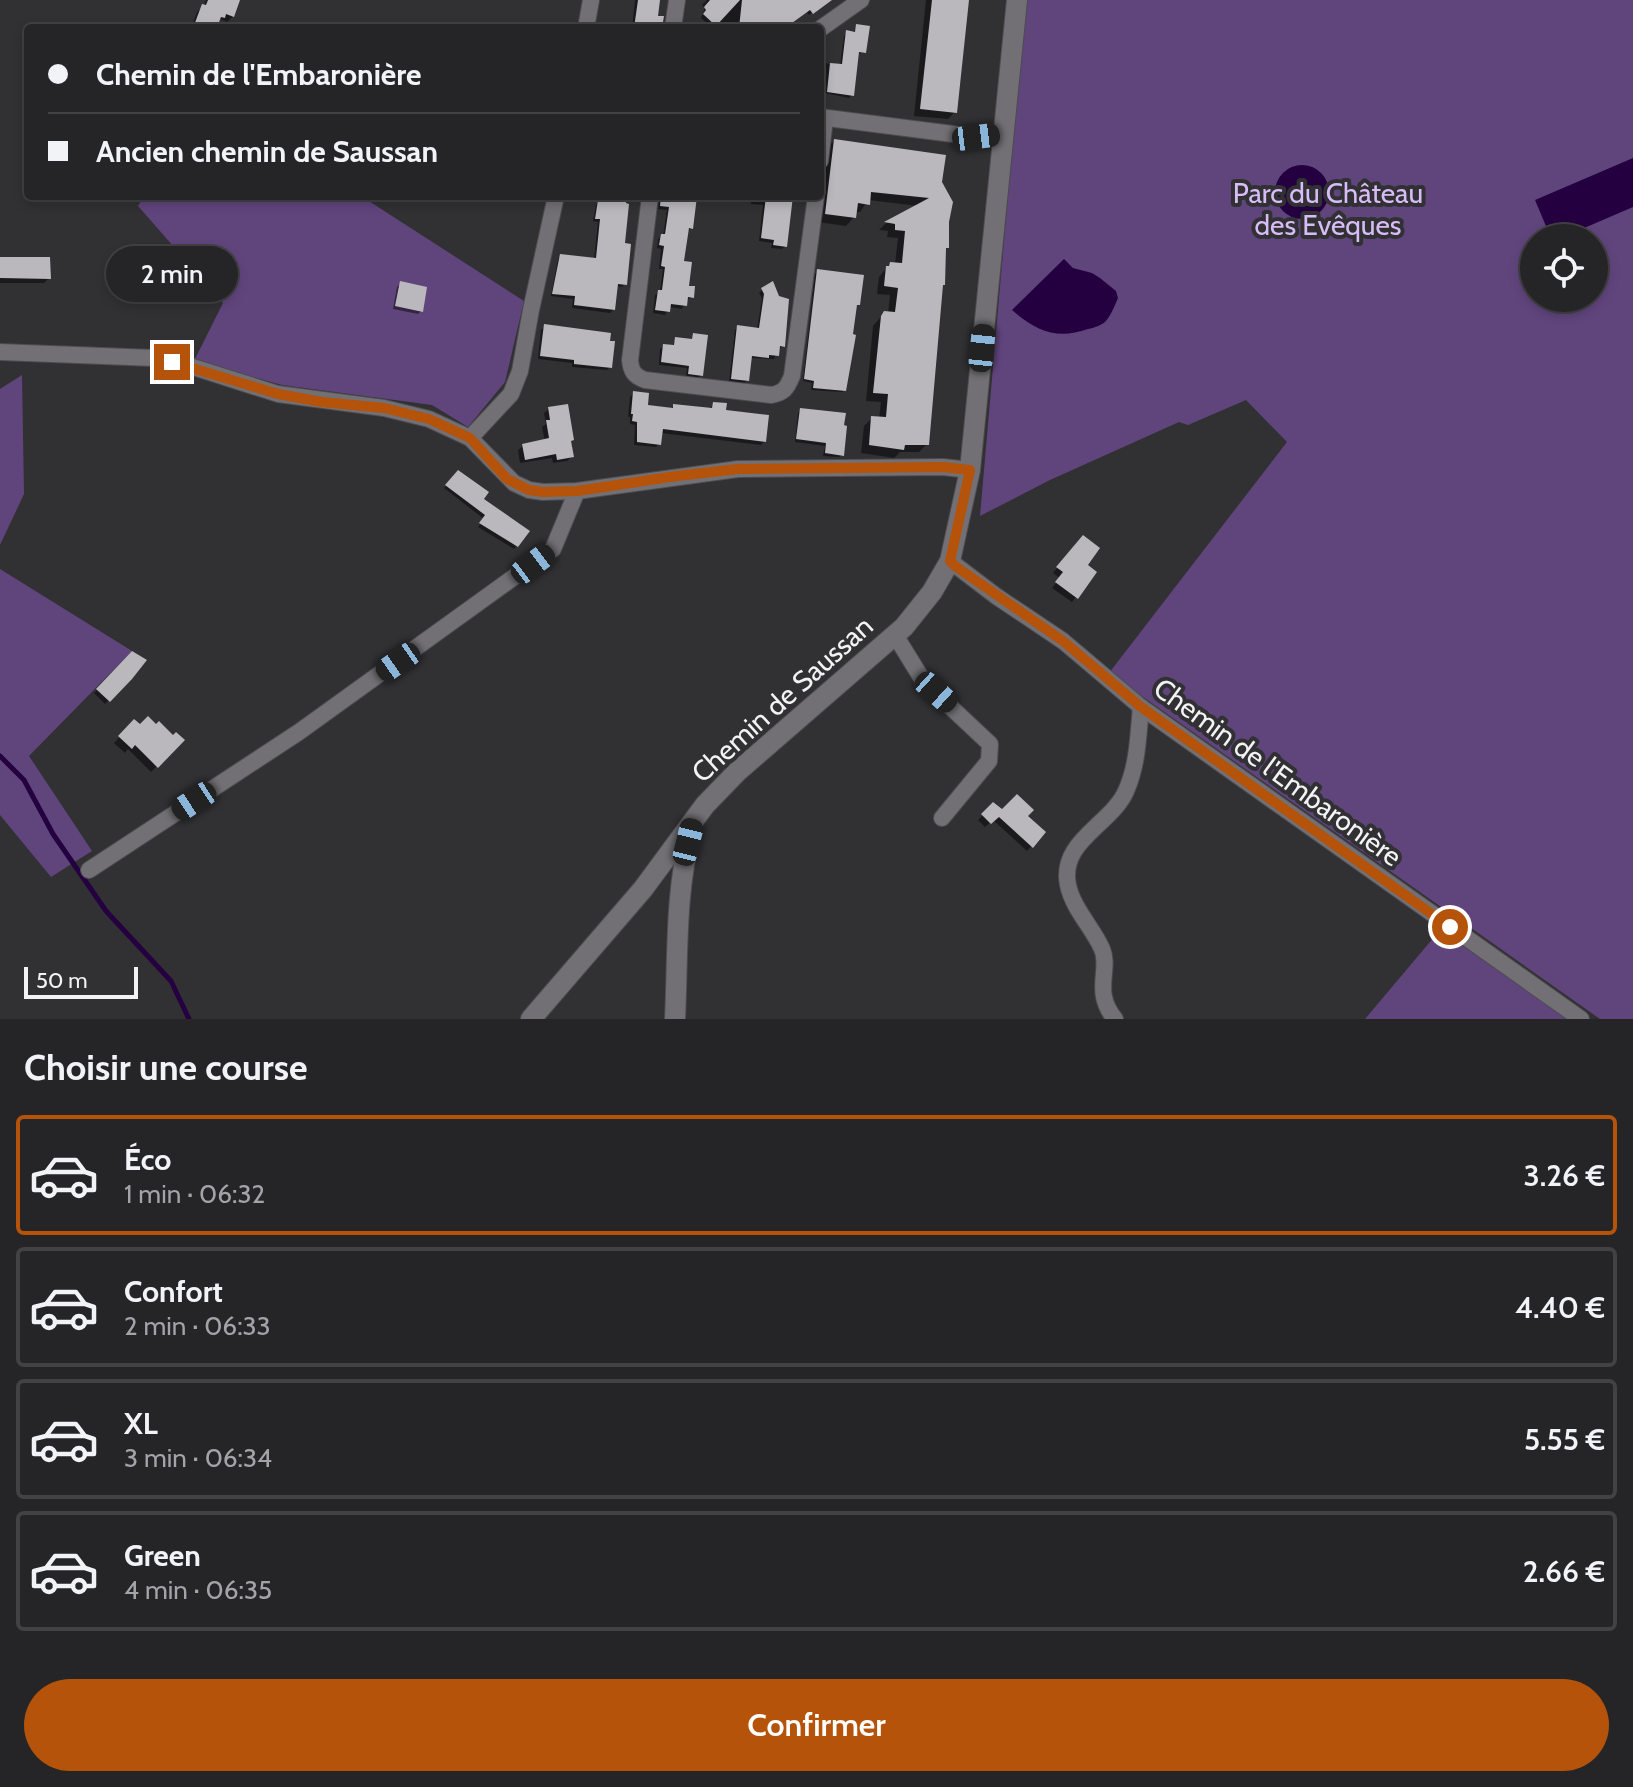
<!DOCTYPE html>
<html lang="fr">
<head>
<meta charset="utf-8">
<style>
	:root { --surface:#252426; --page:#2d2c2e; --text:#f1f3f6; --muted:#a3a4a7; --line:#424143; --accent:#b45309 }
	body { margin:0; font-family:Cabin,sans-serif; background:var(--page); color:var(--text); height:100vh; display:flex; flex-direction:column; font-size:30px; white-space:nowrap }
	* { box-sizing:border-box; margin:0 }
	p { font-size:26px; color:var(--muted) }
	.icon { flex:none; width:44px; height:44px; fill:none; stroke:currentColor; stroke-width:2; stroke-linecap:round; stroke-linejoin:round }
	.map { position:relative; height:1019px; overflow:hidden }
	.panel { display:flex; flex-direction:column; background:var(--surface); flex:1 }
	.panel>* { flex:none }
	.top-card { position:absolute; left:24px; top:24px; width:800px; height:176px; border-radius:8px; box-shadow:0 4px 12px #0003,0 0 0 2px var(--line); display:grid; align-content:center; height:176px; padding:0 24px; background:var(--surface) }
	.controls { position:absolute; left:1520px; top:224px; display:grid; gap:16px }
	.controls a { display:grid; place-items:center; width:88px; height:88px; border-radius:50%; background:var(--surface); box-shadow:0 4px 12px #0003,0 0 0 2px var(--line); font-size:40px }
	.scale { position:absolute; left:24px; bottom:20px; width:114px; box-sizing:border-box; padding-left:8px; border:4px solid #f3f2f4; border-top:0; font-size:22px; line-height:28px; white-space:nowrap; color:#f3f2f4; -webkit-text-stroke:6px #313033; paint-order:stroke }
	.end { position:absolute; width:36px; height:36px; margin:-18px; border:10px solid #b45309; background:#fff; box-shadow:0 0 0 4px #fff }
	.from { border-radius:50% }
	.bubble { position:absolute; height:56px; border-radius:28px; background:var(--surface); box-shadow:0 4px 12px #0003,0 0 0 2px var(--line); font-size:26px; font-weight:600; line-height:56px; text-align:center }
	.car { position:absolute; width:24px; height:48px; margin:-24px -12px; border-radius:10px; box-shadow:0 0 6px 2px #0007; background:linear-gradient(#222 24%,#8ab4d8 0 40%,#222 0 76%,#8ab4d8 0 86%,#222 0) }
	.top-card b { display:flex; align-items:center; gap:28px; height:76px; font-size:30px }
	.top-card b+b { border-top:2px solid var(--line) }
	.top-card i { width:20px; height:20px; background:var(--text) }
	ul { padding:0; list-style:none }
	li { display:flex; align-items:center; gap:24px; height:120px; margin:0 16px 12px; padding:0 8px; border:4px solid var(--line); border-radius:8px }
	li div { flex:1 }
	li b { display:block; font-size:30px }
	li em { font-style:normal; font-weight:600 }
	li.on { border-color:var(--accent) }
	li>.icon { width:72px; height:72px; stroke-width:1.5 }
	h2 { padding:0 24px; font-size:36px; line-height:96px }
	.action { display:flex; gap:16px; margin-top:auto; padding:16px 24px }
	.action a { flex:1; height:92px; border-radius:48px; background:var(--accent); color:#fff; font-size:32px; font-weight:600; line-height:92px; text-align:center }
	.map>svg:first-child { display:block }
	.green { fill:#60457d; fill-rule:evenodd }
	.water { fill:#250040 }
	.shadow { fill:#0007 }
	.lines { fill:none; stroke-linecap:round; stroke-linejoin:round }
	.stream { stroke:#250040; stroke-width:5 }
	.building { fill:#bab8bd }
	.minor-casing { stroke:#4d4c4f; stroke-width:18 }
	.tertiary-casing { stroke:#4d4c4f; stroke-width:22 }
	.minor { stroke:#727074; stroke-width:16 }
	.tertiary { stroke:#727074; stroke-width:20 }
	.route { stroke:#b45309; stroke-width:10 }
	.labels { text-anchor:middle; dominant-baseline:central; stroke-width:8; stroke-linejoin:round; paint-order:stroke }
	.park-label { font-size:28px; fill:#d7bcf7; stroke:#313033 }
	.street-label { font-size:28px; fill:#f3f2f4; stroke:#313033 }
</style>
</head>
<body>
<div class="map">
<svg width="1633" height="1019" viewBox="0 0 1633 1019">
	<rect width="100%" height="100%" fill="#313033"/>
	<g class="green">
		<path d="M1025,0H1633V1019H1600L1109,673L1287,442L1246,400L1188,425L1179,422L1050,480L980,516ZM1534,238H1594V298H1534Z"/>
		<path d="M144,196H361L524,301L505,382L468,427L432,405L282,385L194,361L223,303L138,206Z"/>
		<path d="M22,375L24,494L0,545V389Z"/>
		<path d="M0,569L132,651L29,756L92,851L51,877L0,815Z"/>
		<path d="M1440,930L1571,1019H1365Z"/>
	</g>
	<g class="water">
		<path d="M1633,158V207L1561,238H1551L1535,200Z"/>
		<circle cx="1302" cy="192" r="27"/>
		<path d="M1064,259L1073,268L1092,273L1100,278L1116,291L1118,298C1115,305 1111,315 1106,321C1102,325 1094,328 1088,329C1057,340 1036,331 1012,310Z"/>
	</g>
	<g class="shadow">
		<path d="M206,0H238L233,16L227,22L221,19L215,28H191L197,12L204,6Z"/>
		<path d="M635,0H657L656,17L661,28H632Z"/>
		<path d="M707,0H823L821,7L809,15L806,11L783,28H712L701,18L705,8L702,5Z"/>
		<path d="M926,0H966L955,112L948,119L914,116Z"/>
		<path d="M857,26L864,52L857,54L852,95L849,98L820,92V62L840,66L844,36L847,33L853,34Z"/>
		<path d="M834,141L940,182L944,249L927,444L919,452H900L894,458L861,453L864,426L872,418L879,419L881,402L866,401L873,326L884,313L888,314L890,295L877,294L879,277L890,264H895L898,238L887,237L888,231L879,230L885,224L919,206L868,200L860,212H855L854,217L846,226L817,222L826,149Z"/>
		<path d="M608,196H628L622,244L625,284L622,287L616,286L613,310L610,313L572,308L573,299L551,296L558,259L561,256L594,260L598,222L593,221L596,205L599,202L607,203Z"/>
		<path d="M660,196H695L691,228L688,231L682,263L692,297L686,300L682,309L669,307L665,315L653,313L655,295L660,292L663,269H659L661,249L657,248L658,239L663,236L667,210L658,209Z"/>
		<path d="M752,196H791L785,246L782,249L771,248L772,243L759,241L763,205L751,204Z"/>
		<path d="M0,259L49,278L44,283H0Z"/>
		<path d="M818,271L858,304L855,308L844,390L842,392L811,390L812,383L803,381L815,274Z"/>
		<path d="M400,284L421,311L418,314L393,309L397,287Z"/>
		<path d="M762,290L777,298L783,346L778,349L774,359L750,358L747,380L744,384L729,382L735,330L738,327L757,330L762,298L759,293Z"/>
		<path d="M545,327L610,367L607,370L572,367V363L538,359L541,330Z"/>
		<path d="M694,335L701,375L698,378L686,377L687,368L659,365L660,349L664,346L672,347L676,339L691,341Z"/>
		<path d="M634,393L646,407L670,410L674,406L709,410L714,404L765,441L761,445L661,433L659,444L656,447L634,445L635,425L630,424V417H628L630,397Z"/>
		<path d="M549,409L569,443L572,456L567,461L553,463L552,458L520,463L518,450L523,446L545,441L542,427L546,424L544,413Z"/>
		<path d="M801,410L842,455L839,457L823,456L825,446L795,442L798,413Z"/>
		<path d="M458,472L481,499L528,531L514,549L478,527L484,519L444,488Z"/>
		<path d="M1078,542L1085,566L1094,573L1072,602L1052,588L1060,578L1053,573Z"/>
		<path d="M133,654L131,678L105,704L94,693Z"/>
		<path d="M134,722L140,727H157L173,738L182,740L151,772L128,749L125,753L114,743Z"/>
		<path d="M993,805L1002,812L1026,816L1043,833L1027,851L993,820L985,827L978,820Z"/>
	</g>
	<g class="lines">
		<path class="stream" d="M0,756L24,780L53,834L106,911L171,981L189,1019"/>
	</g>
	<g class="building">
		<path d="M208,0H240L234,17L226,14L225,18L221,17L217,28H193L202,4L206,5Z"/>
		<path d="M638,0H660L658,16H664L662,28H634Z"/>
		<path d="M710,0H740L716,26L703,14L706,10L704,7Z"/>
		<path d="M742,0H832L813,14L810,10L785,28H739Z"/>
		<path d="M932,0H969L957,113L920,109Z"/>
		<path d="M856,24L870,26L866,53L859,52L854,96L827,92L830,63L842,64L846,30L855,32Z"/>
		<path d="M834,139L946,155L942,182L953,202L949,222V248H946L945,285H943L929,445H905L904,450L869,445L871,416L886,417L888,394L873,393L881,316L884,311L895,312L898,288L884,286L886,266H889L890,262L902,263L905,231L895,230V224L884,222L929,198L871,192L870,205L858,203L856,218L825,214Z"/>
		<path d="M613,196H627L626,203L629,204L625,243L631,244L627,285L618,284L615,310L574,305L575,296L552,294L560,254L596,258L600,219H595L598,200L612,201Z"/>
		<path d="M661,196H697L693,229L689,228L684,261L692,262L689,286H695L694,298L688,297L687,306L671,304L670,312L655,310L658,290H662L665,267L661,266L664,246L659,245L661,234H665L669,207L660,206Z"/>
		<path d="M766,196H793L787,247L773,245L774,240L761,238Z"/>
		<path d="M0,257H50L51,279L0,278Z"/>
		<path d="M817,269L864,275L860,305H857L853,334L856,335L846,391L813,388L814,381L804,379Z"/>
		<path d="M400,281L427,287L423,312L395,306Z"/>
		<path d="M773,281L779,296L789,299L785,347L780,346L779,356L769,355V358L752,356L749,381L731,379L737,325L759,328L764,294L761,288Z"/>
		<path d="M544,324L611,333L610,341H615L612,368L574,364V360L540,356Z"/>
		<path d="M693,333L708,335L703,376L688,374L689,366L661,362L663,344L674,345L675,337L692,339Z"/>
		<path d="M633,391L649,393L648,405L673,408V404L712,408L713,402L727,403L726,410L769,415L766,442L663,429L661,445L637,442V422L632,421L633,414H631Z"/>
		<path d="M568,404L574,440L571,441L574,457L557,460L556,454L525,460L522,444L549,438L546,420H550L548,407Z"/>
		<path d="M800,408L846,413L844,425L847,426L844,456L825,453L826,443L796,439Z"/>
		<path d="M458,470L489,492L484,499L530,531L518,547L479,523L485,515L445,485Z"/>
		<path d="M1083,535L1100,548L1088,565L1097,572L1078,599L1055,582L1063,572L1056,567Z"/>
		<path d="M132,651L147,660L132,679L110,702L96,689Z"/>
		<path d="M148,716L156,724L159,721L173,735L176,732L185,740L158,768L135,745L132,749L118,736L134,719L140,724Z"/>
		<path d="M1017,794L1034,810L1028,816L1046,832L1033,848L999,817L991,824L981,814L993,802L1002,809Z"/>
	</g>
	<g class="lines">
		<g class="minor-casing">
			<g id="minor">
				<path d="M586,28L591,0"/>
				<path d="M673,28L677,0"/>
				<path d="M820,29L861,0"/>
				<path d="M820,117L976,137L1003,134"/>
				<path d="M820,161L825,118"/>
				<path d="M650,196L630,360C631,371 634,376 645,380L771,395C784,393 787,388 792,376L816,196"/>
				<path d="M0,352L154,358L190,366L278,394L384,408L429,419L470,438L514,483L529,490L543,492L577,491L738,469L943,467L970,470"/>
				<path d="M470,438L511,394L520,371L531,310L556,196"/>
				<path d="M950,561L996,596L1063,641L1141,707L1581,1019"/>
				<path d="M895,635L924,682L990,744L989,761L942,818"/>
				<path d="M89,870L299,732L553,549L577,491"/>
				<path d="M1115,1019C1092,991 1111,970 1102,949C1093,928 1073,909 1068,885C1059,841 1111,825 1126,791C1138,764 1138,736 1141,707"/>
			</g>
		</g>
		<g class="tertiary-casing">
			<g id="tertiary">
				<path d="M531,1019L643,889L705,805L737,772L904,627L932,592L950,561L970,470L1017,0"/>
				<path d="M675,1019C678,957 675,892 691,832"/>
			</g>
		</g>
		<use href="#minor" class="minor"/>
		<use href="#tertiary" class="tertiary"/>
	</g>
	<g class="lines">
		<path class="route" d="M172,362L278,394L322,402L384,408L429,419L470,438L507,479L529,490L543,492L577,491L677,476L738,469L943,467L970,470L950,561L955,566L1063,641L1141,707L1450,927"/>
	</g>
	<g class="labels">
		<g class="park-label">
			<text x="1328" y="193">Parc du Château<tspan x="1328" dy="32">des Evêques</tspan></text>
		</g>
		<g class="street-label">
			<text transform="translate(782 699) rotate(-42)">Chemin de Saussan</text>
			<text transform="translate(1278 772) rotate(36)">Chemin de l'Embaronière</text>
		</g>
	</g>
</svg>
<div class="controls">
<a><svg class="icon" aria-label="locate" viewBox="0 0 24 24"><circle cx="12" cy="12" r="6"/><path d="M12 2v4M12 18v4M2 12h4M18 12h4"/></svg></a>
</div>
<div class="scale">50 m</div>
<i class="end from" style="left:1450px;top:927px"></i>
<i class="end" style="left:172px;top:362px"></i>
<div class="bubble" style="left:106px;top:246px;width:132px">2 min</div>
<i class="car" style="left:976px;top:137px;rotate:83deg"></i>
<i class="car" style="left:982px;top:348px;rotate:6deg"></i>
<i class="car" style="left:533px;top:564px;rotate:53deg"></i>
<i class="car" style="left:398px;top:662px;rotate:235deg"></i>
<i class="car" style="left:936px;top:692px;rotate:132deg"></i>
<i class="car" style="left:194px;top:801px;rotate:237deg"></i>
<i class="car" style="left:688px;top:842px;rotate:14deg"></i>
<div class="top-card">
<b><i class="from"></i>Chemin de l'Embaronière</b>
<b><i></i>Ancien chemin de Saussan</b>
</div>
</div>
<section class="panel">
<h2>Choisir une course</h2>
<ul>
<li class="on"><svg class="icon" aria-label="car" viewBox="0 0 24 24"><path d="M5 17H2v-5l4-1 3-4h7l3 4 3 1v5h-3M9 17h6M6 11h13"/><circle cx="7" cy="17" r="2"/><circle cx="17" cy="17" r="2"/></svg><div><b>Éco</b><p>1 min · 06:32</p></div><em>3.26 €</em></li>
<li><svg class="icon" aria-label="car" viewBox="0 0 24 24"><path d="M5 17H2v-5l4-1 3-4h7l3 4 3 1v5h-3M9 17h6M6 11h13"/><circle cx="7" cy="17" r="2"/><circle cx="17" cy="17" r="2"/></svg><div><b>Confort</b><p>2 min · 06:33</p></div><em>4.40 €</em></li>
<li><svg class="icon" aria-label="car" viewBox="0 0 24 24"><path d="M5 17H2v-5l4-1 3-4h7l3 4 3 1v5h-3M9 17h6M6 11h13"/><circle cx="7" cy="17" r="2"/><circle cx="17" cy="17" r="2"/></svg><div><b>XL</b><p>3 min · 06:34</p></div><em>5.55 €</em></li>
<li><svg class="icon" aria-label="car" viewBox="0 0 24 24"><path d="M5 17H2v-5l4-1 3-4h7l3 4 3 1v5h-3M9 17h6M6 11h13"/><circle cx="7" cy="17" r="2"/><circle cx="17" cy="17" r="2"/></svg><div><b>Green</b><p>4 min · 06:35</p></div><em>2.66 €</em></li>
</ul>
<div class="action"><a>Confirmer</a></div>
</section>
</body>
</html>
